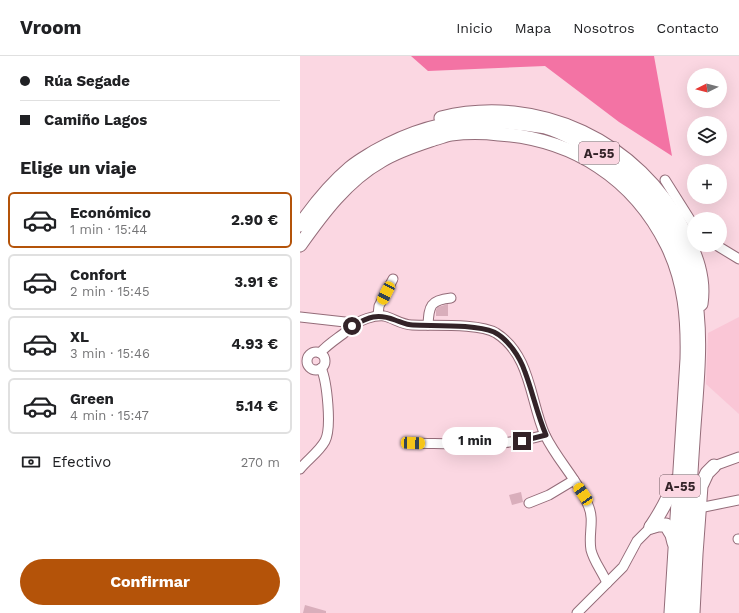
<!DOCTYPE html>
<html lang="es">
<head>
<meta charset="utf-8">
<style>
	:root { --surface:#fff; --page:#f2f2f2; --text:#202124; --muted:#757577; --line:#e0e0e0; --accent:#b45309 }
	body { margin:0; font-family:"Work Sans",sans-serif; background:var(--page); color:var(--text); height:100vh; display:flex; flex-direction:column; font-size:15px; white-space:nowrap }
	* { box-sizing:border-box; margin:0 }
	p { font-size:13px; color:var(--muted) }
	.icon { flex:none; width:22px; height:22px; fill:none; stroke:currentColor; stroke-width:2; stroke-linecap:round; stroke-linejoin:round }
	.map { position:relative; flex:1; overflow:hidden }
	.details { display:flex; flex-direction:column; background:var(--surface); width:300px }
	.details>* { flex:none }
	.guide { display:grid; align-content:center; height:88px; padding:0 20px; background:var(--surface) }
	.needle { width:26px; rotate:264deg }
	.tools { position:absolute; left:387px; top:12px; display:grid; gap:8px }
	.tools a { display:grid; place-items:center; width:40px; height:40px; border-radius:50%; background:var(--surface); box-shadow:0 4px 16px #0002; font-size:20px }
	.end { position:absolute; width:18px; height:18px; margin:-9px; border:5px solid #332328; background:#fff; box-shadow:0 0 0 2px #fff }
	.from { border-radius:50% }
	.bubble { position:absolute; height:28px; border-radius:14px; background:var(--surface); box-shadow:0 4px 16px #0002; font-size:13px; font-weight:700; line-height:28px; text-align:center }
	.car { position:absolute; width:12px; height:24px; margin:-12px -6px; border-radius:5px; box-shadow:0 0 3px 1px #0007; background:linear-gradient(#f5c518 24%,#345 0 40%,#f5c518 0 76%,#345 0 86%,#f5c518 0) }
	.guide b { display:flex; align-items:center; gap:14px; height:38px; font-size:15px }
	.guide b+b { border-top:1px solid var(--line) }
	.guide i { width:10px; height:10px; background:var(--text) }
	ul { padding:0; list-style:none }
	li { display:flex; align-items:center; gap:12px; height:56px; margin:0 8px 6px; padding:0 12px; border:2px solid var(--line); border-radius:6px }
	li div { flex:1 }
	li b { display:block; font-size:15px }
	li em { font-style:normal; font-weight:700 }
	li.active { border-color:var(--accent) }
	li>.icon { width:36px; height:36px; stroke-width:1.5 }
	h2 { padding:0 20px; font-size:18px; line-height:48px }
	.pay { display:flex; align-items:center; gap:10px; height:44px; padding:0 20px; font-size:15px }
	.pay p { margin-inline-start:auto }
	.button { display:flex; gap:8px; margin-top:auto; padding:8px 20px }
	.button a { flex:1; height:46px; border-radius:24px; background:var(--accent); color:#fff; font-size:16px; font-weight:700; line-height:46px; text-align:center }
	header { display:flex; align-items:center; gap:24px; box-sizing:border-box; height:56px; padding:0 20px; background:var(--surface); border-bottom:1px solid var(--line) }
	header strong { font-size:19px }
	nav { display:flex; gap:22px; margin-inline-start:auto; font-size:14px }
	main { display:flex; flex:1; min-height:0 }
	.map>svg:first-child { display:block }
	.built { fill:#fac6d6 }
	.forest { fill:#f373a4 }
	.building { fill:#d9aebb }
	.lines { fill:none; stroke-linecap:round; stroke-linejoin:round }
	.minor-casing { stroke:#946c79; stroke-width:11 }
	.highway-casing { stroke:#946c79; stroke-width:15 }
	.minor { stroke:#fff; stroke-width:9 }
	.highway { stroke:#fff; stroke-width:13 }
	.route { stroke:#332328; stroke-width:5 }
	.labels { text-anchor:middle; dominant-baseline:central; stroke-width:3.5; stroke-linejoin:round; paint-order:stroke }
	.shield { fill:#fbd7e2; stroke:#6f5960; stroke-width:1 }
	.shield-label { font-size:13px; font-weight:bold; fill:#332328 }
</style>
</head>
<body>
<header>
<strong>Vroom</strong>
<nav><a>Inicio</a><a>Mapa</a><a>Nosotros</a><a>Contacto</a></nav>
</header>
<main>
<section class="details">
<div class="guide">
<b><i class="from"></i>Rúa Segade</b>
<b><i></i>Camiño Lagos</b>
</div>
<h2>Elige un viaje</h2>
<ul>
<li class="active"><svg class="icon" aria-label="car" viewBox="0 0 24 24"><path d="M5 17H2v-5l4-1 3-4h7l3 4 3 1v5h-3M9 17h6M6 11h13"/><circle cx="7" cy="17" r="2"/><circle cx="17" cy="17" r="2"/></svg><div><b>Económico</b><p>1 min · 15:44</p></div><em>2.90 €</em></li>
<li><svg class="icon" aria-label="car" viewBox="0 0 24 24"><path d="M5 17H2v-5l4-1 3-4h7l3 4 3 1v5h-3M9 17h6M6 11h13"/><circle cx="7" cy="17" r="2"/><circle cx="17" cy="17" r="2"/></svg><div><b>Confort</b><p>2 min · 15:45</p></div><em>3.91 €</em></li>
<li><svg class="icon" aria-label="car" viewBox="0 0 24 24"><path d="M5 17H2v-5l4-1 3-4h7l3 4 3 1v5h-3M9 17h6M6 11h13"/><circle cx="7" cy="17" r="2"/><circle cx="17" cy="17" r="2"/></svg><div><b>XL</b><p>3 min · 15:46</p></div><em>4.93 €</em></li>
<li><svg class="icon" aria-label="car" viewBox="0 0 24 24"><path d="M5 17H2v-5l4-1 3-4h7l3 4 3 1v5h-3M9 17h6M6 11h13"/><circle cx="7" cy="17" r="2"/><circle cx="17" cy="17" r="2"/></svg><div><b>Green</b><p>4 min · 15:47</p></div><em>5.14 €</em></li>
</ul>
<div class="pay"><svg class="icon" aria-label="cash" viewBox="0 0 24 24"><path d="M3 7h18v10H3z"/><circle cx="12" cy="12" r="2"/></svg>Efectivo<p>270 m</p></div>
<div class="button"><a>Confirmar</a></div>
</section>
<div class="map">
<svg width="439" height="557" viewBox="0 0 439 557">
	<rect width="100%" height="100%" fill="#fbd7e2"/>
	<path class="built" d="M439,261V358L406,328L408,277Z"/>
	<path class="forest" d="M111,0H354L372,100L319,66L245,10L128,15Z"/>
	<g class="building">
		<path d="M148,248V260H136V254L138,251Z"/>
		<path d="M221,436L223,446L212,449L209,439Z"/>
		<path d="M5,549L26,555V557H3Z"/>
	</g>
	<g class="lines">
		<g class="minor-casing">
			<g id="minor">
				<path d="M365,124L394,170"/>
				<path d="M416,189L439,203"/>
				<path d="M78,259L79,250L93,223"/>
				<path d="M0,261L45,266L52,269"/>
				<path d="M128,269C129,250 130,244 151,242"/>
				<circle cx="16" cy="305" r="9"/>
				<path d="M20,297C27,289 35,284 43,278C47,275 49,272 52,270C60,264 74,259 84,260C93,262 102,269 112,269C133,270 179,267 196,277C231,299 230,345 245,379C257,404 278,424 288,449C295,464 288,478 291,494C294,506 302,515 307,527"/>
				<path d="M113,387C159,388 200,392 245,379"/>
				<path d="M414,410L439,401"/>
				<path d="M0,413C7,404 19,396 25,385C32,372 27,325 21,312"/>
				<path d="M229,447L249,439L274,424"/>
				<path d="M399,452L439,444"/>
				<path d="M438,483H439"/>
				<path d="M277,557L323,511L337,485L351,471"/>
			</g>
		</g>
		<g class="highway-casing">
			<g id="highway">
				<path d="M141,62C239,38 339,86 384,175C396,199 405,221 401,248"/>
				<path d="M0,169C14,149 31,128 50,112C57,106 66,101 74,96C109,76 146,64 186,65C206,66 225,67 245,71C257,74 268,80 279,86C337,114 378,167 393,230C404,279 396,335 393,385C389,442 387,500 382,557"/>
				<path d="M0,189C22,158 47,124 81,105C97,95 116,89 134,83C139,82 145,79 151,78C167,76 183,76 199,78C273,83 334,122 367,189C385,225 388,264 387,303L371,557"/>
				<path d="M351,471C361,456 369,442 375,425"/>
				<path d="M351,471L358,469H366L372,479L374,487"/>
				<path d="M393,557L396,498L401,430L407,417L414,410"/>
			</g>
		</g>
		<use href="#minor" class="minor"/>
		<use href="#highway" class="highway"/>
	</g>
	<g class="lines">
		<path class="route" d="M52,270C69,261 77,257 95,264C101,266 107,269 113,269C134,270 175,268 194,276C208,283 220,301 225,316C233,337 237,358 246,379L222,385"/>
	</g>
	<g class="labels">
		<g class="shield">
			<rect x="279" y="86" width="40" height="22" rx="3"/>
			<rect x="360" y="419" width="40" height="22" rx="3"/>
		</g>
		<g class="shield-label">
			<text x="299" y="97">A-55</text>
			<text x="380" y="430">A-55</text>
		</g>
	</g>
</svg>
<div class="tools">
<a><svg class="needle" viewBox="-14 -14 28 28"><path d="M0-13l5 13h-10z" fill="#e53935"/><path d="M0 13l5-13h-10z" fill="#757577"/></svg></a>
<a><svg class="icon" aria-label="layers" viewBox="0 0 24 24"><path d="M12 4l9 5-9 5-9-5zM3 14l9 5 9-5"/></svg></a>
<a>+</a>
<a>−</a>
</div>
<i class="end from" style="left:52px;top:270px"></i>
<i class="end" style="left:222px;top:385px"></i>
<div class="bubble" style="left:142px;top:371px;width:66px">1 min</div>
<i class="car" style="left:86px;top:237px;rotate:207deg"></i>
<i class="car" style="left:113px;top:387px;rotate:92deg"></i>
<i class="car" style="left:283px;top:438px;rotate:326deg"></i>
</div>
</main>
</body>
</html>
